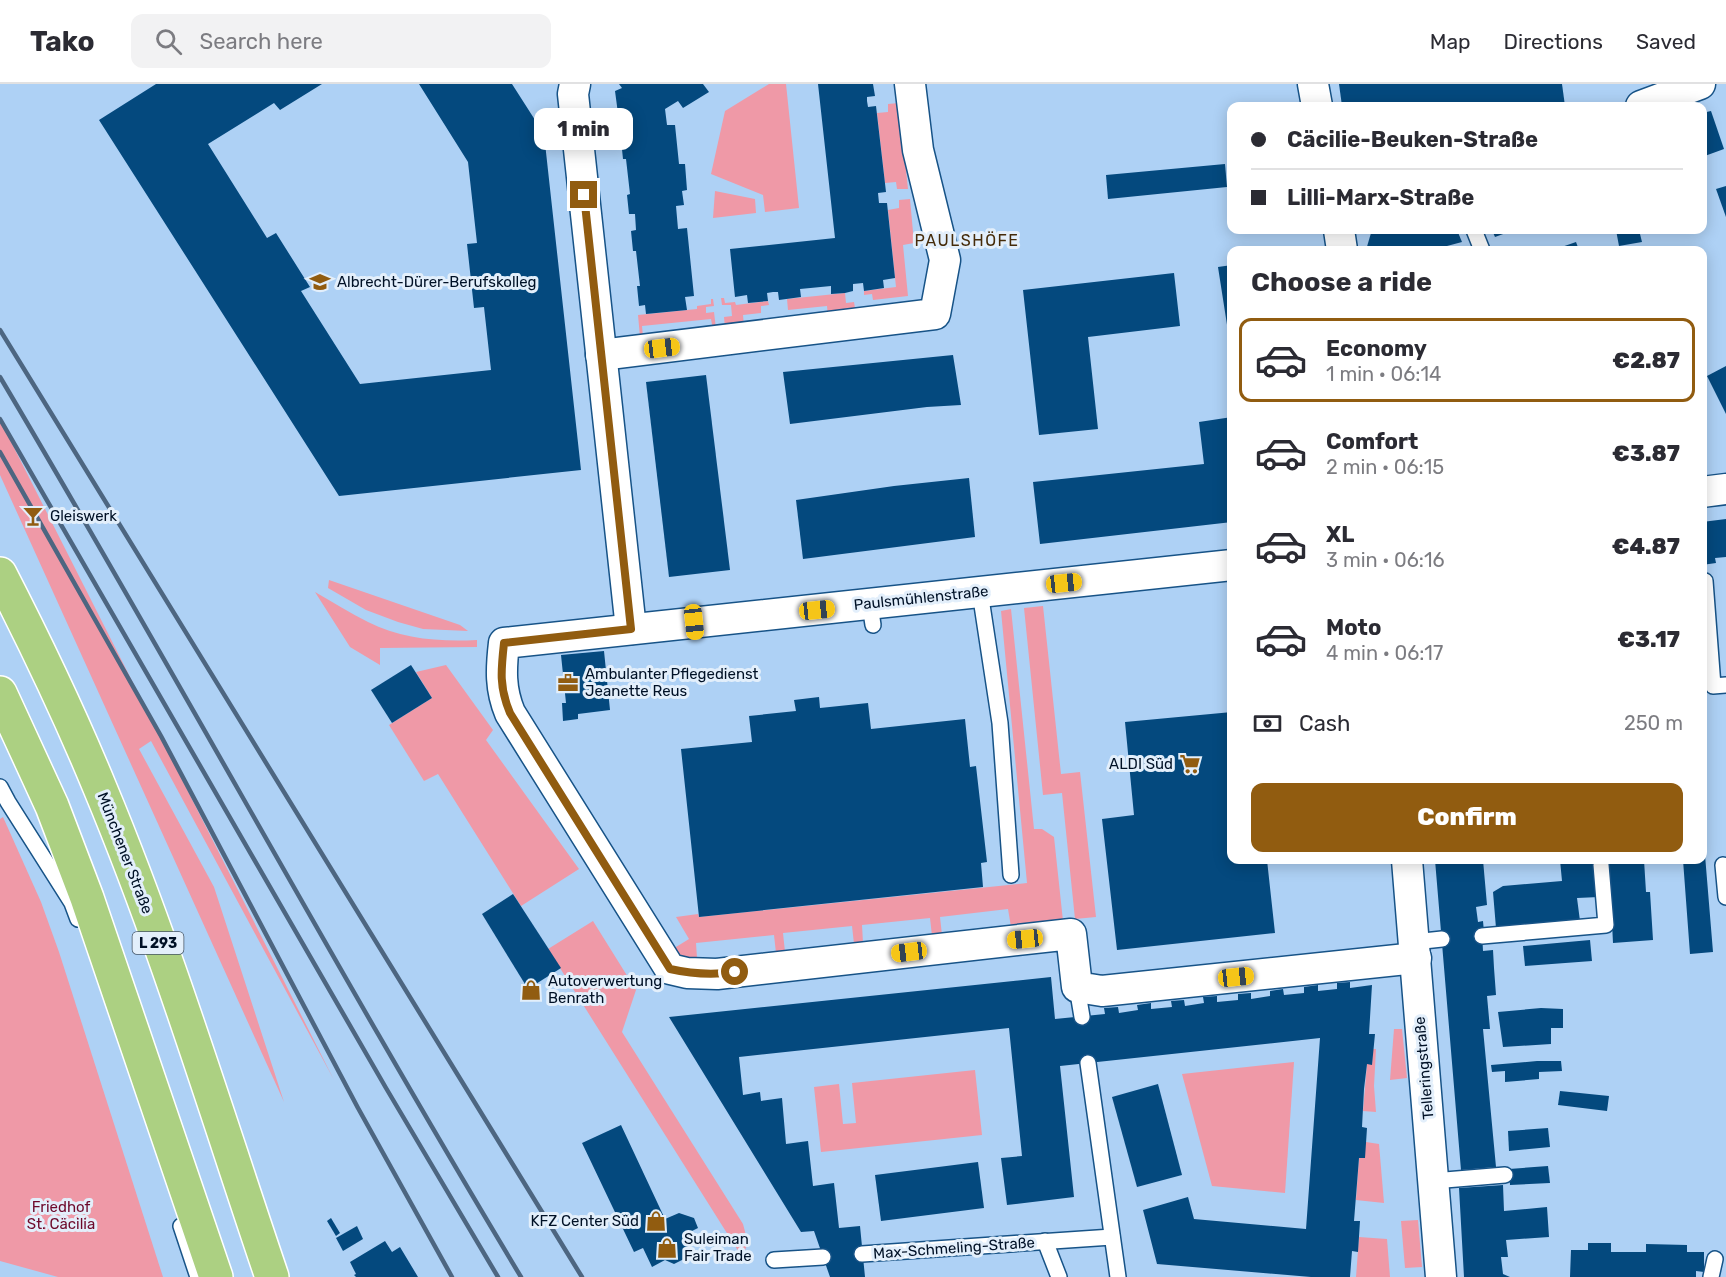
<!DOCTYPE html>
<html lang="en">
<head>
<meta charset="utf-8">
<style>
	:root { --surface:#fff; --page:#f2f2f3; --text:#2b2b33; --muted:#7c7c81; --line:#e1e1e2; --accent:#915c10 }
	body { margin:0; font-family:Rubik,sans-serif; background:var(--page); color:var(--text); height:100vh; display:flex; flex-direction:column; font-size:22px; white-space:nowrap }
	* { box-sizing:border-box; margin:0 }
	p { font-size:20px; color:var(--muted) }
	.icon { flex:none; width:33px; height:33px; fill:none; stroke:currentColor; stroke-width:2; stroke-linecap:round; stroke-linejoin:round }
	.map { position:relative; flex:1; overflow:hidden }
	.panel { position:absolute; left:1227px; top:162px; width:480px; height:618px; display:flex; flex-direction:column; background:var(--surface); border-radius:12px; box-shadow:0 3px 15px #0003 }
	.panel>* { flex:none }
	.guide { position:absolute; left:1227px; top:18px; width:480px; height:132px; border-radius:12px; box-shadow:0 3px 15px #0003; display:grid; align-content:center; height:132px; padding:0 24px; background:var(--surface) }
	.end { position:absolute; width:27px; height:27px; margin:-14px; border:8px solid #915c10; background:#fff; box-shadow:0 0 0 3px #fff }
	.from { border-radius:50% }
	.bubble { position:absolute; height:42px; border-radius:12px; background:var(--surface); box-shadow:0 3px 15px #0003; font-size:20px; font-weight:800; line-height:42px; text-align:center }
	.car { position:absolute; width:18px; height:36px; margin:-18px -9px; border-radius:8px; box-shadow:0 0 4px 2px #0007; background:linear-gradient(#f5c518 24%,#345 0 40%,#f5c518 0 76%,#345 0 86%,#f5c518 0) }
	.guide b { display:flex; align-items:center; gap:21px; height:57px; font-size:22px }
	.guide b+b { border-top:2px solid var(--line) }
	.guide i { width:15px; height:15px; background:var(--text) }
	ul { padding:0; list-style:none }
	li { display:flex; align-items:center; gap:18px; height:84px; margin:0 12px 9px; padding:0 12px; border:3px solid transparent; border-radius:12px }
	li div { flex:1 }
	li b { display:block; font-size:22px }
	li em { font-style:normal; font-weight:800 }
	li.current { border-color:var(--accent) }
	li>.icon { width:54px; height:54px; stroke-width:1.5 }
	h2 { padding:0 24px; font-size:27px; line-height:72px }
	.pay { display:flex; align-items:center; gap:15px; height:66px; padding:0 24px; font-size:22px }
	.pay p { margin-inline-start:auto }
	.cta { display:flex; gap:12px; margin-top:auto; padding:12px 24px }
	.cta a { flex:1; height:69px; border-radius:12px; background:var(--accent); color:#fff; font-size:24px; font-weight:800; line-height:69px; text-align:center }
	header { display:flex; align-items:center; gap:36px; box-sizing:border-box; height:84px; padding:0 30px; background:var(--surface); border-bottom:2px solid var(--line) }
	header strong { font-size:28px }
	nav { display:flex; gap:33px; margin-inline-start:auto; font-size:21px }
	.search { width:420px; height:54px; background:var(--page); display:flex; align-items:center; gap:15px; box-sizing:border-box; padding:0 21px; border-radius:12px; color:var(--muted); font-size:22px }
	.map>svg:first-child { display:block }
	.green { fill:#ef99a7 }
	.building { fill:#04497e }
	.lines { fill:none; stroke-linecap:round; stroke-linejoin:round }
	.service-casing { stroke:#175387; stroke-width:18 }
	.minor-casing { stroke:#175387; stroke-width:33 }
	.trunk-casing { stroke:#fff; stroke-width:36 }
	.service { stroke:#fff; stroke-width:15 }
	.minor { stroke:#fff; stroke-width:30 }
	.trunk { stroke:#acd082; stroke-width:33 }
	.rail { stroke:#4d6681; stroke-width:4.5 }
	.route { stroke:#915c10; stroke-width:8 }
	.labels { text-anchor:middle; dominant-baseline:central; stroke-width:6; stroke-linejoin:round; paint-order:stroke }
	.shield { fill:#e3effb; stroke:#445466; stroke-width:1.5 }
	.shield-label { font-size:14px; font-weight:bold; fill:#001126 }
	.poi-label { font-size:15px; fill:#001126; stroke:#e3effb; text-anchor:start }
	.street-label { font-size:15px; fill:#001126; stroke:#e3effb }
	.park-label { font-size:15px; fill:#6e092b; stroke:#e3effb }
	.neighbourhood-label { font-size:16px; letter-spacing:1.5px; fill:#452b09; stroke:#e3effb }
</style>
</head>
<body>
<header>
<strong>Tako</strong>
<div class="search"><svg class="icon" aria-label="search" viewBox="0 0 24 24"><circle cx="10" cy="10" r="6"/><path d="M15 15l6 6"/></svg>Search here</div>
<nav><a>Map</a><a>Directions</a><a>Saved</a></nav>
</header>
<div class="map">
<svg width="1726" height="1193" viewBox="0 0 1726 1193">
	<rect width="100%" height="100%" fill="#aed1f5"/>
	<g class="green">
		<path d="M769,0H786L799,124L765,128L763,111L711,90L725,27Z"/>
		<path d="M899,19L908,105H897L896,98L885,99L877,29L888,28V20Z"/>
		<path d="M715,107L755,115L756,129L713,134Z"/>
		<path d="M910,115L914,159L903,161L908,212L873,216L872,210L864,211V207L896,203L888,126L899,124V116Z"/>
		<path d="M845,209L846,219L854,218L856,230L828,233L827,222L788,226L787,215Z"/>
		<path d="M721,214H724L725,219L735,218L736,221L768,217L769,221L761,222V229L743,231L744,242L725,244L724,233L732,232L731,221H722Z"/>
		<path d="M711,215H713L714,222L706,223V229L714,228L716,245L713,246L711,235L642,242L643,253H640L638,231L697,225V222L711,220Z"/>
		<path d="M0,336L334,996L151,657L139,665L214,803L284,1018L0,391Z"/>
		<path d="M329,496L460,541L468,547L423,545L398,538L366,526L328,504Z"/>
		<path d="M315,508C333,518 350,529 368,538C401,555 440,558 477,556V563L380,564V581L350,563Z"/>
		<path d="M1043,522L1061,690L1080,688L1096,833L1075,835L1062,709L1043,711L1024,524Z"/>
		<path d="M1011,525L1034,745H1042L1054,753L1063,837L1011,843L1008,825L940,833L942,851L932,852L930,834L862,841L863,859L854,860L852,842L783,849L785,868L776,869L774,851L696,859L697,874L694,877L682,873L675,867L676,863L689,855L676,833L698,830L699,833L1027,799L1001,527Z"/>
		<path d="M446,581L493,646L486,656L579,785L521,822L438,690L424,697L389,641L432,614L416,588Z"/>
		<path d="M3,733L41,818L59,868L163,1193H58L0,1177V735Z"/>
		<path d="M593,837L636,906L622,948L743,1140L748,1159L742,1173L548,865Z"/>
		<path d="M1394,945H1402L1407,994L1390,996Z"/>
		<path d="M1373,965H1376L1374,1002L1376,1028L1363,1027L1367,980H1372Z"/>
		<path d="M1294,978L1285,1109L1212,1102L1182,990Z"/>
		<path d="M975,986L982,1051L821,1068L814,1003L839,1000L843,1040L856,1039L852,999Z"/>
		<path d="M1366,1058L1379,1060L1384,1119L1356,1116L1359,1074Z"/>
		<path d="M1418,1136L1422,1183L1405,1184L1401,1137Z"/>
		<path d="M1359,1153L1387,1155L1390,1193H1356Z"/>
	</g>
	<g class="building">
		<path d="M156,0H322L280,26L274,19L208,60L267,154L276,149L310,203L301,207L360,300L491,286L484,223L474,224L467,160L477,159L468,78L419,0H512L544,50L581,386L339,412L99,36Z"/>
		<path d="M619,0H703L709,8L683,24L678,17L665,25L667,41H675L679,80H685L687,106L682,107L684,121L676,122L678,145L687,144L694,212L685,213L687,226L646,230L645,221L639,222L637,202H640L636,167H633L631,147L636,146L635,130H629L627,111L630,110L626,75H623L620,46H625L624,37H619L615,7L622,4Z"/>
		<path d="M818,0H873L875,12L867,13V17L868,23L876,22L886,108L878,109L879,119H887L895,194L883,196L884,204L864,207L863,199L853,200V207L845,209L831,210V202L800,205L801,213L779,216L778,208H773L767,209L768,217L748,219L747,211L735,213L730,165L835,154Z"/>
		<path d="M1339,0H1562L1565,22H1342Z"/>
		<path d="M1711,27L1724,65L1702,73V29Z"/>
		<path d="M1225,80L1227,103L1108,115L1106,91Z"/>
		<path d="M1726,102V133L1716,105Z"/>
		<path d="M1380,146H1457L1462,158L1432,166H1366L1371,149Z"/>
		<path d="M1492,146H1514L1495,153Z"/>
		<path d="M1616,146H1639L1642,158L1619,162Z"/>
		<path d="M1576,158L1579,166H1553Z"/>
		<path d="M1232,181V260H1230L1218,183Z"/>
		<path d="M1174,189L1180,242L1088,253L1098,345L1039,351L1023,206Z"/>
		<path d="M953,271L961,321L927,323L790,340L783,288Z"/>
		<path d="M1726,282V330L1707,292Z"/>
		<path d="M706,291L730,486L669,493L646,298Z"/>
		<path d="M1232,333V438L1040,460L1033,398L1204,380L1199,338Z"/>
		<path d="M969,394L975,453L803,475L796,416L894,402Z"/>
		<path d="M1726,435V473L1715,474L1716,479L1702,481V438Z"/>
		<path d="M604,567L610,626L578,630V635L563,637L562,619H566L561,571Z"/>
		<path d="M411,581L432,614L392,639L371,606Z"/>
		<path d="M819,613L820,624L868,619L871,645L965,635L970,683L976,682L987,778L981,779L983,803L699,833L681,665L752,658L749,632L796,627L794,616Z"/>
		<path d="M1232,628V776H1267L1275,849L1117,866L1102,735L1134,731L1125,638Z"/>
		<path d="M1705,771L1713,868L1690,870L1683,776H1702V772Z"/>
		<path d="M1435,776H1483L1487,821L1476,823L1478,838L1483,837L1484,848H1482L1483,867L1493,866L1494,884L1496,911L1487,912L1490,945H1483L1496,1083L1461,1086Z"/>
		<path d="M1560,776H1596L1599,813L1577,814L1580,837L1496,844L1493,808L1503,802L1562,797Z"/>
		<path d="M1642,776H1644L1646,808H1650L1653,856L1613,859L1609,779Z"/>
		<path d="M513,810L561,884L528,905L482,830Z"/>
		<path d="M1590,856L1592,877L1525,882L1523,862Z"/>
		<path d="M1051,893L1055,935L1105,930L1104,924L1118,923L1119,929L1138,926L1137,921L1151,919V925L1172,923L1171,917L1184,916L1185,922L1204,919L1203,913L1217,912V918L1238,916V910L1251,909V915L1270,912V907L1283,905L1284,911L1304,909V903L1318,901V907L1337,905V899L1350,898V904L1372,901L1369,950H1375L1372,981L1367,980L1364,1005L1362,1043L1367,1044L1365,1074H1359L1354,1137H1360L1358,1168L1352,1167L1350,1193H1311L1157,1180L1143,1126L1188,1113L1194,1135L1306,1145L1320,954L1060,982L1074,1113L1007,1121L1001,1074L1022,1072L1009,944L739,973L743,1011L760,1008L761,1017L782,1014L786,1060L808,1057L813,1102L834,1099L839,1144L860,1142L865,1193H830L814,1147L801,1148L669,933Z"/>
		<path d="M1541,924L1563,925V944H1551V960L1503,963L1498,928Z"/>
		<path d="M1537,977H1561L1562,987L1539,988V995L1505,998V987L1492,988L1491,981Z"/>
		<path d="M1158,1000L1182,1091L1137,1103L1112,1013Z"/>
		<path d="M1560,1007L1609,1012L1607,1027L1558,1021Z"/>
		<path d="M621,1041L665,1135L679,1129L694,1134L698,1144L690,1148L687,1155L691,1164L688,1173L674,1180L665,1176L652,1183L643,1164L634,1168L582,1059Z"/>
		<path d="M1548,1044L1550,1063L1509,1067L1508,1047Z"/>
		<path d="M978,1078L984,1124L881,1137L875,1091Z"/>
		<path d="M1548,1082L1550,1099L1510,1101L1509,1085Z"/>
		<path d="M1503,1101L1504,1127L1547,1123L1549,1153L1506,1156L1508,1173H1501L1503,1190L1510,1193H1464L1459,1104Z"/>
		<path d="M331,1134L340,1149L336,1152L327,1137Z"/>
		<path d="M357,1142L363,1155L343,1167L336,1154Z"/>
		<path d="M385,1157L392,1168L400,1163L418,1193H356L354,1191L356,1190L350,1178Z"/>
		<path d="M1588,1159H1611V1168H1646V1160L1687,1161V1168H1704V1188L1696,1187V1193H1570L1571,1166H1588Z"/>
	</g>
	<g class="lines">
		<g class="service-casing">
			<g id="service">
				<path d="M1474,146L1482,166"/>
				<path d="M1705,497L1713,602L1726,601"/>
				<path d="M980,508L1000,639L1011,791"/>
				<path d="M870,521L873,541"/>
				<path d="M0,703L8,718L72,819L78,835"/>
				<path d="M1723,781L1726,813"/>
				<path d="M1482,852L1606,841L1601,781"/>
				<path d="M1414,858L1442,855"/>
				<path d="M1077,903L1082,933"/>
				<path d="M1088,979L1118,1193"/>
				<path d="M1433,1097L1505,1091"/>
				<path d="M181,1142L198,1193"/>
				<path d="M1045,1157L1059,1193"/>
				<path d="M862,1170L1112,1153"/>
				<path d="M774,1176L823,1173"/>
				<path d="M1711,1193L1715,1175"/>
			</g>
		</g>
		<g class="minor-casing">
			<g id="minor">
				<path d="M575,0L573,10L631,545"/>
				<path d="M1313,0L1317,22"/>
				<path d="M1641,22L1700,0"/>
				<path d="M1339,146L1342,166"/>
				<path d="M601,271L935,230L945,176L918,66L910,0"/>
				<path d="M1702,408L1726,405"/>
				<path d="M1232,481L504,559C501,585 500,605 510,629L670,885L687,889L717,890L1071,850L1077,903L1102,907L1416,874"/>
				<path d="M1407,776L1441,1193"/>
			</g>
		</g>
		<g class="trunk-casing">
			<g id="trunk">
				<path d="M0,490C36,560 70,631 100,704C166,862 217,1031 272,1193"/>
				<path d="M0,609L52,722L87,814L216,1193"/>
			</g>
		</g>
		<use href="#service" class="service"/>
		<use href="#minor" class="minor"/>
		<use href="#trunk" class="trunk"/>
		<g class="rail">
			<path d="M0,246L582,1193"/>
			<path d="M0,293C177,591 342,896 521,1193"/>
			<path d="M0,335L386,1004L498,1193"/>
			<path d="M0,368L161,652L358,1024L452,1193"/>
		</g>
	</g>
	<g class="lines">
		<path class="route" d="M584,111L631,545L504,559C501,586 499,603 510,629L670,885C692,890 713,891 735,888"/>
	</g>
	<defs>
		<g id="school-bare" transform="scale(1.62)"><path d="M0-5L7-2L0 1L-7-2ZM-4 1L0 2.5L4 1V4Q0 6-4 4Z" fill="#915c10" stroke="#e3effb" stroke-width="2.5" paint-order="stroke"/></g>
		<g id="bar-bare" transform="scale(1.62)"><path d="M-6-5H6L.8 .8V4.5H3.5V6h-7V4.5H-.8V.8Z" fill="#915c10" stroke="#e3effb" stroke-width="2.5" paint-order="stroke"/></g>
		<g id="office-bare" transform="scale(1.62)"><path d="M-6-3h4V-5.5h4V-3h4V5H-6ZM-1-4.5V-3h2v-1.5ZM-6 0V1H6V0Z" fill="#915c10" stroke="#e3effb" stroke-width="2.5" paint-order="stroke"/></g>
		<g id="supermarket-bare" transform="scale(1.62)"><path d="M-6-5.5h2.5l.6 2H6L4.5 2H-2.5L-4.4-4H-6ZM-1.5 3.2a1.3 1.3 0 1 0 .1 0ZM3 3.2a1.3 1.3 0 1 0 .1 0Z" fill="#915c10" stroke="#e3effb" stroke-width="2.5" paint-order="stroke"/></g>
		<g id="shop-bare" transform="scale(1.62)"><path d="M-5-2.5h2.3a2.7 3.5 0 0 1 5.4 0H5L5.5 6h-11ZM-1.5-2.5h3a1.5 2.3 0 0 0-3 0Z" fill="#915c10" stroke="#e3effb" stroke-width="2.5" paint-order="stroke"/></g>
	</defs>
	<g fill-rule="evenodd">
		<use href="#school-bare" x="320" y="198"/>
		<use href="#bar-bare" x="33" y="432"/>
		<use href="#office-bare" x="568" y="599"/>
		<use href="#supermarket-bare" x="1190" y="680"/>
		<use href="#shop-bare" x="531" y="906"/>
		<use href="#shop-bare" x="656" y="1137"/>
		<use href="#shop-bare" x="667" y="1164"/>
	</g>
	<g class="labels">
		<rect class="shield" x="132.5" y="848" width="51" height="22" rx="4.5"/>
		<g class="shield-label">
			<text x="158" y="859">L 293</text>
		</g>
		<g class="poi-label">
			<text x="337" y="198">Albrecht-Dürer-Berufskolleg</text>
			<text x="50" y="432">Gleiswerk</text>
			<text x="585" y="590">Ambulanter Pflegedienst<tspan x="585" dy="17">Jeanette Reus</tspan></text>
			<text x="1173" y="680" text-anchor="end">ALDI Süd</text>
			<text x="548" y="897">Autoverwertung<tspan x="548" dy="17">Benrath</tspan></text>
			<text x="639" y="1137" text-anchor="end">KFZ Center Süd</text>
			<text x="684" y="1155">Suleiman<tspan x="684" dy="17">Fair Trade</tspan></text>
		</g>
		<g class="street-label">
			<text transform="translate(921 514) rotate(-6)">Paulsmühlenstraße</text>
			<text transform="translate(125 769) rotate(69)">Münchener Straße</text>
			<text transform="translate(1424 984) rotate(-95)">Telleringstraße</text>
			<text transform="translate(954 1164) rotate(-4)">Max-Schmeling-Straße</text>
		</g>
		<g class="park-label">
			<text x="61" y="1123">Friedhof<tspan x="61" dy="17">St. Cäcilia</tspan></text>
		</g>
		<g class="neighbourhood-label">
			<text x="967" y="156">PAULSHÖFE</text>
		</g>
	</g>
</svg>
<i class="end from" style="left:735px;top:888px"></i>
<i class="end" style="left:584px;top:111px"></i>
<div class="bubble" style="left:534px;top:24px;width:99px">1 min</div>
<i class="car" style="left:662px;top:264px;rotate:83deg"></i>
<i class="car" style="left:1064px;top:499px;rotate:84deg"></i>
<i class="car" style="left:817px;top:526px;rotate:84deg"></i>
<i class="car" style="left:694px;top:538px;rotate:174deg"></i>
<i class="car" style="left:1025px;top:855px;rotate:264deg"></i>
<i class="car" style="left:909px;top:868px;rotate:263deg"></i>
<i class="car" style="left:1236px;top:893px;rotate:84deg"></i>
<div class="guide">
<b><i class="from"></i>Cäcilie-Beuken-Straße</b>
<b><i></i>Lilli-Marx-Straße</b>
</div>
<section class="panel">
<h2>Choose a ride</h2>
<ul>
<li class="current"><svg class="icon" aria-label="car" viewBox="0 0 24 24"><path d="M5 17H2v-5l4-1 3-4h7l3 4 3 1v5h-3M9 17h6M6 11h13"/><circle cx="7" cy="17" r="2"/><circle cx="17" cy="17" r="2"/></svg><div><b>Economy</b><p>1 min · 06:14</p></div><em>€2.87</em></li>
<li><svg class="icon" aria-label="car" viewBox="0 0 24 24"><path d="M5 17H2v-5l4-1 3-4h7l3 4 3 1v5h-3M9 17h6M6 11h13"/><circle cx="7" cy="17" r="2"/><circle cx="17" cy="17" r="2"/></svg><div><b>Comfort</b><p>2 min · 06:15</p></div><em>€3.87</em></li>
<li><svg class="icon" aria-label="car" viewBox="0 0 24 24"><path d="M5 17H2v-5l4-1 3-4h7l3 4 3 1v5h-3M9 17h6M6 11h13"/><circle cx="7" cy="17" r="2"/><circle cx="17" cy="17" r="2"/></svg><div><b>XL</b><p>3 min · 06:16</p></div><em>€4.87</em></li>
<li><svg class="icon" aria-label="car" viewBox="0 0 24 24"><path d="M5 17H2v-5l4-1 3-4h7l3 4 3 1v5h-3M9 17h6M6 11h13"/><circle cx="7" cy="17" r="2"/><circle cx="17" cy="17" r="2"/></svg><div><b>Moto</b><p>4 min · 06:17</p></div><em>€3.17</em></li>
</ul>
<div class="pay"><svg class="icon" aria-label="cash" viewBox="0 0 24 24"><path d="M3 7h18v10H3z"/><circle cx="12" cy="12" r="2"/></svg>Cash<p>250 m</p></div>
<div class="cta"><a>Confirm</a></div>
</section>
</div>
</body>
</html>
